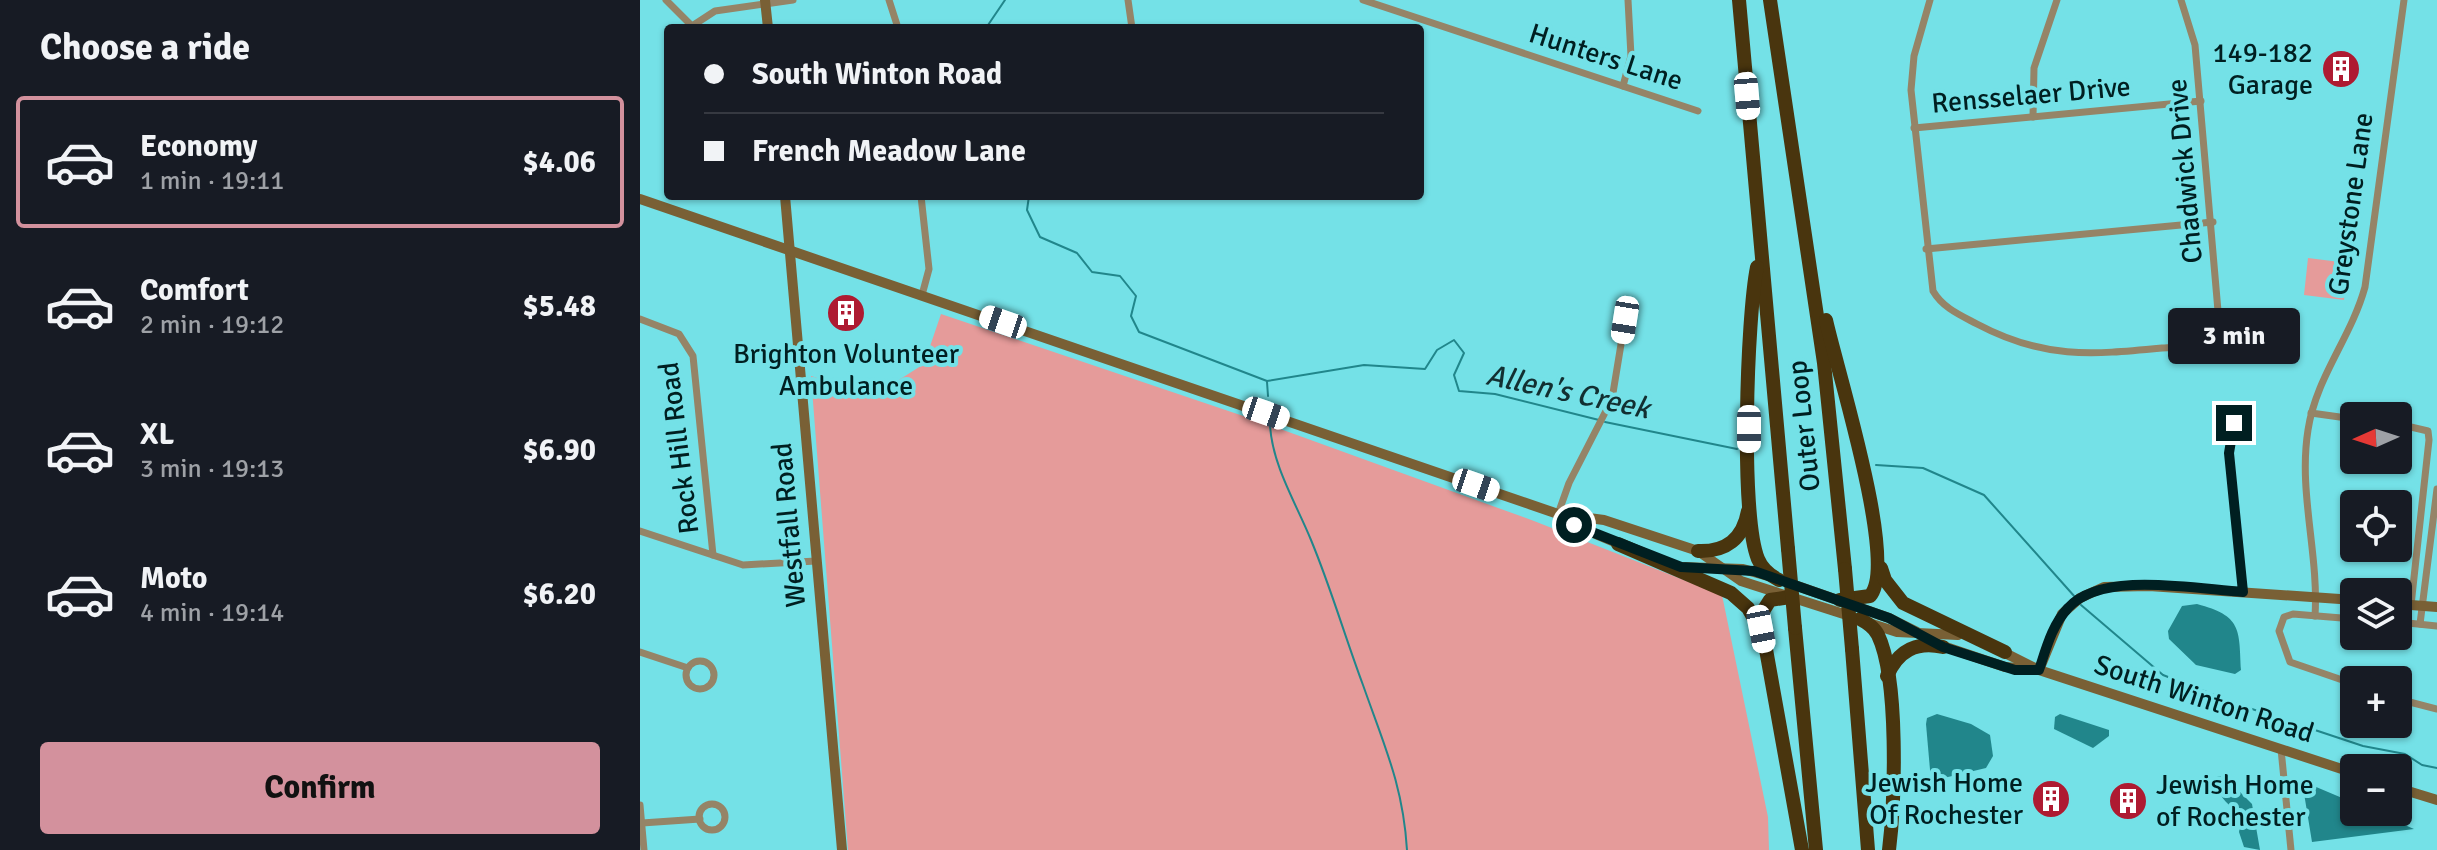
<!DOCTYPE html>
<html lang="en">
<head>
<meta charset="utf-8">
<style>
	:root { --surface:#171b24; --page:#242831; --text:#f1f3f6; --muted:#9ea1a6; --line:#363941; --accent:#d3919d }
	body { margin:0; font-family:Signika,sans-serif; background:var(--page); color:var(--text); height:100vh; display:flex; flex-direction:column; font-size:30px; white-space:nowrap }
	* { box-sizing:border-box; margin:0 }
	p { font-size:26px; color:var(--muted) }
	.icon { flex:none; width:44px; height:44px; fill:none; stroke:currentColor; stroke-width:2; stroke-linecap:round; stroke-linejoin:round }
	.map { position:relative; flex:1; overflow:hidden }
	.panel { display:flex; flex-direction:column; background:var(--surface); width:640px }
	.panel>* { flex:none }
	.guide { position:absolute; left:24px; top:24px; width:760px; height:176px; border-radius:8px; box-shadow:0 2px 6px #0004; display:grid; align-content:center; height:176px; padding:0 40px; background:var(--surface) }
	.needle { width:52px; rotate:267deg }
	.buttons { position:absolute; left:1700px; top:402px; display:grid; gap:16px }
	.buttons a { display:grid; place-items:center; width:72px; height:72px; border-radius:8px; background:var(--surface); box-shadow:0 2px 6px #0004; font-size:40px }
	.end { position:absolute; width:36px; height:36px; margin:-18px; border:10px solid #001f21; background:#fff; box-shadow:0 0 0 4px #fff }
	.from { border-radius:50% }
	.bubble { position:absolute; height:56px; border-radius:8px; background:var(--surface); box-shadow:0 2px 6px #0004; font-size:26px; font-weight:700; line-height:56px; text-align:center }
	.car { position:absolute; width:24px; height:48px; margin:-24px -12px; border-radius:10px; box-shadow:0 0 6px 2px #0007; background:linear-gradient(#fff 24%,#345 0 40%,#fff 0 76%,#345 0 86%,#fff 0) }
	.guide b { display:flex; align-items:center; gap:28px; height:76px; font-size:30px }
	.guide b+b { border-top:2px solid var(--line) }
	.guide i { width:20px; height:20px; background:var(--text) }
	ul { padding:0; list-style:none }
	li { display:flex; align-items:center; gap:24px; height:132px; margin:0 16px 12px; padding:0 24px; border:4px solid transparent; border-radius:8px }
	li div { flex:1 }
	li b { display:block; font-size:30px }
	li em { font-style:normal; font-weight:700 }
	li.on { border-color:var(--accent) }
	li>.icon { width:72px; height:72px; stroke-width:1.5 }
	h2 { padding:0 40px; font-size:36px; line-height:96px }
	.primary-button { display:flex; gap:16px; margin-top:auto; padding:16px 40px }
	.primary-button a { flex:1; height:92px; border-radius:8px; background:var(--accent); color:#111; font-size:32px; font-weight:700; line-height:92px; text-align:center }
	main { display:flex; flex:1; min-height:0 }
	.map>svg:first-child { display:block }
	.green { fill:#e59b9a }
	.water { fill:#21868b }
	.lines { fill:none; stroke-linecap:round; stroke-linejoin:round }
	.stream { stroke:#21868b; stroke-width:2 }
	.street { stroke:#958467; stroke-width:7 }
	.secondary { stroke:#796035; stroke-width:10 }
	.highway { stroke:#49350e; stroke-width:14 }
	.highway-bridge { stroke:#49350e; stroke-width:14 }
	.route { stroke:#001f21; stroke-width:10 }
	.labels { text-anchor:middle; dominant-baseline:central; stroke-width:8; stroke-linejoin:round; paint-order:stroke }
	.poi-label { font-size:28px; fill:#001f21; stroke:#74e1e7; text-anchor:end }
	.street-label { font-size:28px; fill:#001f21; stroke:#74e1e7 }
	.water-label { font-size:30px; font-style:italic; fill:#122f31; stroke:#74e1e7 }
</style>
</head>
<body>
<main>
<section class="panel">
<h2>Choose a ride</h2>
<ul>
<li class="on"><svg class="icon" aria-label="car" viewBox="0 0 24 24"><path d="M5 17H2v-5l4-1 3-4h7l3 4 3 1v5h-3M9 17h6M6 11h13"/><circle cx="7" cy="17" r="2"/><circle cx="17" cy="17" r="2"/></svg><div><b>Economy</b><p>1 min · 19:11</p></div><em>$4.06</em></li>
<li><svg class="icon" aria-label="car" viewBox="0 0 24 24"><path d="M5 17H2v-5l4-1 3-4h7l3 4 3 1v5h-3M9 17h6M6 11h13"/><circle cx="7" cy="17" r="2"/><circle cx="17" cy="17" r="2"/></svg><div><b>Comfort</b><p>2 min · 19:12</p></div><em>$5.48</em></li>
<li><svg class="icon" aria-label="car" viewBox="0 0 24 24"><path d="M5 17H2v-5l4-1 3-4h7l3 4 3 1v5h-3M9 17h6M6 11h13"/><circle cx="7" cy="17" r="2"/><circle cx="17" cy="17" r="2"/></svg><div><b>XL</b><p>3 min · 19:13</p></div><em>$6.90</em></li>
<li><svg class="icon" aria-label="car" viewBox="0 0 24 24"><path d="M5 17H2v-5l4-1 3-4h7l3 4 3 1v5h-3M9 17h6M6 11h13"/><circle cx="7" cy="17" r="2"/><circle cx="17" cy="17" r="2"/></svg><div><b>Moto</b><p>4 min · 19:14</p></div><em>$6.20</em></li>
</ul>
<div class="primary-button"><a>Confirm</a></div>
</section>
<div class="map">
<svg width="1797" height="850" viewBox="0 0 1797 850">
	<rect width="100%" height="100%" fill="#74e1e7"/>
	<g class="green">
		<path d="M1668,258L1708,263L1704,300L1664,295Z"/>
		<path d="M301,314L624,423L894,521L1082,595L1128,817L1129,850H208L171,376L235,395L284,364Z"/>
	</g>
	<g class="water">
		<path d="M1557,604C1602,616 1599,629 1601,670L1595,674L1556,665L1529,639L1528,631L1542,606Z"/>
		<path d="M1297,714L1331,724L1350,735L1353,756L1346,768L1291,781L1286,724L1287,718Z"/>
		<path d="M1420,714L1469,730V736L1453,748L1414,729L1415,717Z"/>
		<path d="M1577,776L1585,777L1612,804L1620,850L1604,847L1599,832L1602,816C1591,807 1572,793 1577,776Z"/>
		<path d="M1662,781L1714,803V812H1735L1774,829L1672,842Z"/>
	</g>
	<g class="lines">
		<g class="stream">
			<path d="M346,28L365,0"/>
			<path d="M389,196L387,210L400,237L437,253L452,272L480,276L496,296L491,316L499,332L627,381L724,365L785,369L797,350L814,340L824,353L814,375L819,391L855,394L959,420"/>
			<path d="M627,382L628,396"/>
			<path d="M965,422L1097,449"/>
			<path d="M630,426C633,467 656,503 671,540C691,588 705,637 723,685C744,745 763,785 767,850"/>
			<path d="M1236,465L1283,468L1344,495L1435,597"/>
			<path d="M1441,605L1523,675L1600,705L1723,746L1765,754L1782,765L1797,768"/>
		</g>
		<g class="street">
			<path d="M26,0L51,25"/>
			<path d="M249,0L258,28"/>
			<path d="M488,0L492,28"/>
			<path d="M723,0L1058,111"/>
			<path d="M1290,0L1274,56L1271,90L1293,291C1303,308 1320,315 1337,324C1403,359 1450,355 1522,348C1541,346 1568,349 1580,334L1555,45L1541,0"/>
			<path d="M49,28L75,11L153,0"/>
			<path d="M983,86L991,56L988,0"/>
			<path d="M1393,117L1394,68L1417,0"/>
			<path d="M1274,128L1561,101"/>
			<path d="M281,196L289,269L282,295"/>
			<path d="M1286,249L1573,222"/>
			<path d="M0,319L39,334L53,356L73,555"/>
			<path d="M1598,409L1589,453L1603,592"/>
			<path d="M1671,413L1714,419"/>
			<path d="M1758,424L1788,431L1789,440L1771,605"/>
			<path d="M918,514L929,483L972,399L985,320"/>
			<path d="M0,531L103,565L176,561"/>
			<path d="M1675,616C1679,554 1658,492 1668,430C1676,377 1711,338 1725,287L1764,0"/>
			<path d="M1714,619L1653,614L1644,617L1639,631L1650,662L1714,684"/>
			<path d="M1758,622L1797,626"/>
			<path d="M1780,624L1797,489"/>
			<path d="M0,652L48,668"/>
			<circle cx="60" cy="675" r="14"/>
			<path d="M1758,699L1797,709"/>
			<path d="M1641,749L1651,850"/>
			<circle cx="72" cy="817" r="13"/>
			<path d="M0,805L4,850"/>
			<path d="M2,823L60,819"/>
		</g>
		<g class="secondary">
			<path d="M125,0L128,28"/>
			<path d="M145,196L202,850"/>
			<path d="M0,199L918,514L964,520L1058,551L1101,581L1213,617"/>
			<path d="M920,515L941,528L984,546"/>
			<path d="M1041,567L1103,569L1128,576"/>
			<path d="M1146,582L1249,618L1277,632"/>
			<path d="M1758,604L1797,607"/>
			<path d="M1232,624L1257,632L1318,635"/>
			<path d="M1297,644L1365,667L1399,670"/>
			<path d="M1359,650L1399,670L1714,773"/>
			<path d="M1399,670L1422,614L1440,598L1464,587L1509,586L1714,600"/>
			<path d="M1758,788L1797,800"/>
		</g>
		<g class="highway">
			<path d="M1099,0L1148,549"/>
			<path d="M1130,0L1184,363L1205,569"/>
			<path d="M1117,267C1107,317 1100,515 1118,559C1122,569 1129,575 1139,580"/>
			<path d="M1186,320C1196,367 1259,564 1230,596L1200,600"/>
			<path d="M978,544L1091,593L1108,608L1119,627"/>
			<path d="M1058,551C1086,552 1103,539 1108,511"/>
			<path d="M1241,568L1245,580L1263,603L1365,652"/>
			<path d="M1150,597L1130,600L1120,616L1162,850"/>
			<path d="M1220,619C1227,623 1234,627 1238,635C1259,679 1255,801 1249,850"/>
			<path d="M1155,628L1176,850"/>
			<path d="M1212,649L1228,850"/>
			<path d="M1247,676C1258,651 1276,641 1303,647"/>
		</g>
		<g class="highway-bridge">
			<path d="M1148,549L1155,628"/>
			<path d="M1205,569L1212,649"/>
		</g>
	</g>
	<g class="lines">
		<path class="route" d="M934,525L1041,567L1114,571L1249,618L1303,647L1375,670H1399C1406,649 1412,625 1428,608C1462,570 1556,589 1603,592L1589,453L1594,423"/>
	</g>
	<defs>
		<g id="building-disc" transform="scale(2)"><circle r="9.5" fill="#ae1a31" stroke="#74e1e7"/><path d="M-4-6H4V6H1V3H-1V6H-4ZM-2.5-4.3h1.7v1.8h-1.7ZM.8-4.3h1.7v1.8H.8ZM-2.5-1h1.7V.8h-1.7ZM.8-1h1.7V.8H.8Z" fill="#fff"/></g>
	</defs>
	<g fill-rule="evenodd">
		<use href="#building-disc" x="1701" y="69"/>
		<use href="#building-disc" x="206" y="313"/>
		<use href="#building-disc" x="1411" y="799"/>
		<use href="#building-disc" x="1488" y="801"/>
	</g>
	<g class="labels">
		<g class="poi-label">
			<text x="1673" y="53">149-182<tspan x="1673" dy="32">Garage</tspan></text>
			<text x="206" y="354" text-anchor="middle">Brighton Volunteer<tspan x="206" dy="32">Ambulance</tspan></text>
			<text x="1383" y="783">Jewish Home<tspan x="1383" dy="32">Of Rochester</tspan></text>
			<text x="1516" y="785" text-anchor="start">Jewish Home<tspan x="1516" dy="32">of Rochester</tspan></text>
		</g>
		<g class="street-label">
			<text transform="translate(966 57) rotate(18)">Hunters Lane</text>
			<text transform="translate(1391 95) rotate(-5)">Rensselaer Drive</text>
			<text transform="translate(1545 171) rotate(-95)">Chadwick Drive</text>
			<text transform="translate(1711 204) rotate(-82)">Greystone Lane</text>
			<text transform="translate(1164 426) rotate(-96)">Outer Loop</text>
			<text transform="translate(39 448) rotate(-97)">Rock Hill Road</text>
			<text transform="translate(149 525) rotate(-95)">Westfall Road</text>
			<text transform="translate(1564 699) rotate(18)">South Winton Road</text>
		</g>
		<g class="water-label">
			<text transform="translate(928 392) rotate(12)">Allen's Creek</text>
		</g>
	</g>
</svg>
<div class="buttons">
<a><svg class="needle" viewBox="-14 -14 28 28"><path d="M0-13l5 13h-10z" fill="#e53935"/><path d="M0 13l5-13h-10z" fill="#9ea1a6"/></svg></a>
<a><svg class="icon" aria-label="locate" viewBox="0 0 24 24"><circle cx="12" cy="12" r="6"/><path d="M12 2v4M12 18v4M2 12h4M18 12h4"/></svg></a>
<a><svg class="icon" aria-label="layers" viewBox="0 0 24 24"><path d="M12 4l9 5-9 5-9-5zM3 14l9 5 9-5"/></svg></a>
<a>+</a>
<a>−</a>
</div>
<i class="end from" style="left:934px;top:525px"></i>
<i class="end" style="left:1594px;top:423px"></i>
<div class="bubble" style="left:1528px;top:308px;width:132px">3 min</div>
<i class="car" style="left:1107px;top:96px;rotate:175deg"></i>
<i class="car" style="left:985px;top:320px;rotate:189deg"></i>
<i class="car" style="left:363px;top:322px;rotate:289deg"></i>
<i class="car" style="left:626px;top:413px;rotate:109deg"></i>
<i class="car" style="left:1109px;top:429px;rotate:180deg"></i>
<i class="car" style="left:836px;top:485px;rotate:109deg"></i>
<i class="car" style="left:1121px;top:629px;rotate:169deg"></i>
<div class="guide">
<b><i class="from"></i>South Winton Road</b>
<b><i></i>French Meadow Lane</b>
</div>
</div>
</main>
</body>
</html>
